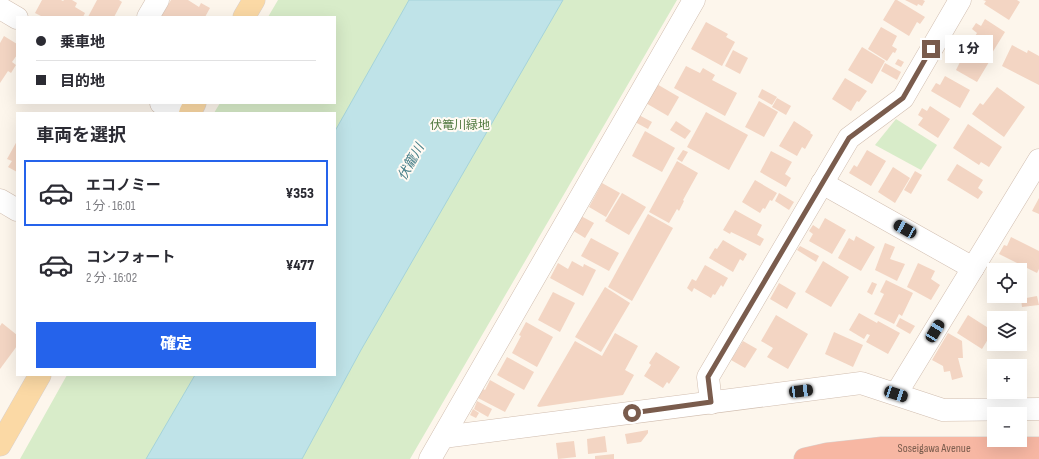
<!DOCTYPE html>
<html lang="ja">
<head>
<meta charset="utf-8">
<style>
	:root { --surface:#fff; --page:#f2f2f3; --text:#2b2b33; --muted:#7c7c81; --line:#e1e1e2; --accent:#2563eb }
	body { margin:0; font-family:"Sofia Sans Condensed","Noto Sans JP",sans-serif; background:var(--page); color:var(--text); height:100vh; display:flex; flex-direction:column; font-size:15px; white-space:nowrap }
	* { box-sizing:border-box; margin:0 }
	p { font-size:13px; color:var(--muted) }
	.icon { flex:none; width:22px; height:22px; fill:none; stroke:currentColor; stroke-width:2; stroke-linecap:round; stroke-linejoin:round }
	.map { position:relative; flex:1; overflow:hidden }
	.sheet { position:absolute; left:16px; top:112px; width:320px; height:264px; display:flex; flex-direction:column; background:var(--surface); border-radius:0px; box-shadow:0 4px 16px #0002 }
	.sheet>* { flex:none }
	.top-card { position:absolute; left:16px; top:16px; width:320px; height:88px; border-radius:0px; box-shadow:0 4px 16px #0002; display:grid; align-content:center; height:88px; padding:0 20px; background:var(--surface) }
	.fabs { position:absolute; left:987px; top:263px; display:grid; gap:8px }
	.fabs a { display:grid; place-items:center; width:40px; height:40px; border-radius:0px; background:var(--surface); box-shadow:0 4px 16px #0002; font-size:20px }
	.end { position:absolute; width:18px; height:18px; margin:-9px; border:5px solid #7a5c4d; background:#fff; box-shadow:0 0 0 2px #fff }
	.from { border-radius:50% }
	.bubble { position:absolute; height:28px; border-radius:0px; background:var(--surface); box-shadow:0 4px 16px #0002; font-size:13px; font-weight:800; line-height:28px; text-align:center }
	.car { position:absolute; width:12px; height:24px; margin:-12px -6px; border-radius:5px; box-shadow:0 0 3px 1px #0007; background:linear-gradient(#222 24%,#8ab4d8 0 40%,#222 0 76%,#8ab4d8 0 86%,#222 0) }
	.top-card b { display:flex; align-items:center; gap:14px; height:38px; font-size:15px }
	.top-card b+b { border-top:1px solid var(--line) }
	.top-card i { width:10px; height:10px; background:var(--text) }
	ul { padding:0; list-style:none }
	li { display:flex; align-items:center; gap:12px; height:66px; margin:0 8px 6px; padding:0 12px; border:2px solid transparent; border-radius:0px }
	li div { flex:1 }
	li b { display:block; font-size:15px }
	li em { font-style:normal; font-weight:800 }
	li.on { border-color:var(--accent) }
	li>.icon { width:36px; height:36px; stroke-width:1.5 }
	h2 { padding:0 20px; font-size:18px; line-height:48px }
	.primary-button { display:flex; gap:8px; margin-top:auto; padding:8px 20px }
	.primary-button a { flex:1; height:46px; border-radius:0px; background:var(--accent); color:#fff; font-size:16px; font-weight:800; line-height:46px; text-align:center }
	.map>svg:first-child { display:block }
	.green { fill:#d8ecc9 }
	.water { fill:#bfe3e8; stroke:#a5d3da }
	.building { fill:#f3d5c3 }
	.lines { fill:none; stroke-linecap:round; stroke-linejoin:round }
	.minor-casing { stroke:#d1beb0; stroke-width:23 }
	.major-casing { stroke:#dad1cd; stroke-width:23 }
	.highway-casing { stroke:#dad1cd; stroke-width:23 }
	.minor { stroke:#fff; stroke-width:22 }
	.major { stroke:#fbd9a5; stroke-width:22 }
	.highway { stroke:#f7b7a3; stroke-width:22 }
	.route { stroke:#7a5c4d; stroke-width:5 }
	.labels { text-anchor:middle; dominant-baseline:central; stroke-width:4; stroke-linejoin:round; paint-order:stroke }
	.park-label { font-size:12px; fill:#537a41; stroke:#fffaf3 }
	.street-label { font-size:12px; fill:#7a5c4d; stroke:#fffaf3 }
	.water-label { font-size:13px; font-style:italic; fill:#437c86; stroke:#fffaf3 }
</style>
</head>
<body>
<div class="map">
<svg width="1039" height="459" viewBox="0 0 1039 459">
	<rect width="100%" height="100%" fill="#fdf6ec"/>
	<g class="green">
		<path d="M278,0H677L410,459H20L67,375H335V113H214L220,103H335V17H268Z"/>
		<path d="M896,119L937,145L921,170L875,145Z"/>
	</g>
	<path class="water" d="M409,0H563L361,350L302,459H146L195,375H335V131Z"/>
	<g class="building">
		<path d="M42,0H61L63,1L64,0H72L77,3L75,7L85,13L83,17H43L35,13Z"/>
		<path d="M97,0H119L122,2L114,17H88Z"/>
		<path d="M171,0H188L199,7L201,3L210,8L205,17H161Z"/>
		<path d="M895,0H897L925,17L920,24L917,22L909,36L883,20Z"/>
		<path d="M905,0H923L925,1L922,6L918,4L917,6Z"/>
		<path d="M983,0H1017L1020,2L1009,20L984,4L986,1Z"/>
		<path d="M985,19L1005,32L992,53L972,41L977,33L972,29L976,23L981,26Z"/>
		<path d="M706,22L728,34L726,37L735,42L722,66L691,49Z"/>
		<path d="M881,27L897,36L892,46L897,49L895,53L893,52L887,61L868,49Z"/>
		<path d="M4,36L17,44V55L12,62L16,65L11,73L8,71L0,83V43Z"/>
		<path d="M1012,45L1027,53L1028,50L1039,56V85L1002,66Z"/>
		<path d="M862,47L885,61L872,84L848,70Z"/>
		<path d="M968,49L989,62L977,82L956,70L960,62L955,59L959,53L964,56Z"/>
		<path d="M733,50L748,58L740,74L725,66Z"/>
		<path d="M898,59L904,62L901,67L895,64Z"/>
		<path d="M885,63L901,72L897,80L881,71Z"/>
		<path d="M686,66L700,73L703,68L715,75L712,80L737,93L725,116L674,88Z"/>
		<path d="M945,76L970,90L960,108L931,91L936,83L940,85Z"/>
		<path d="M845,78L867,91L859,102L857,101L851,111L832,99Z"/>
		<path d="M655,83L679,97L668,116L644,102Z"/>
		<path d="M997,87L1025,107L1004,137L972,114L980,103L983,105Z"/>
		<path d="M762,89L777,97L772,105L758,97Z"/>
		<path d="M777,98L791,106L786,115L772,107Z"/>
		<path d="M759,101L778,112L764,137L745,127Z"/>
		<path d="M930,106L950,119L938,138L918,125L923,118L918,115L922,108L927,111Z"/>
		<path d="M706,112L748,135L729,170L687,147Z"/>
		<path d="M637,114L652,122L648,129L633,121Z"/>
		<path d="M676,121L691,131L685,139L670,130Z"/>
		<path d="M794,121L811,132L810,133L813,135L805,149L802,147L797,156L779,146Z"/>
		<path d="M968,124L1002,147L989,167L981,162L979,165L953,148Z"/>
		<path d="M645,131L675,148L662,172L632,156Z"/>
		<path d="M17,141V172L8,167L12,161L7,159Z"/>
		<path d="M683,150L688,152L682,162L677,159Z"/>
		<path d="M867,150L886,161L871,186L849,173L854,165L857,167Z"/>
		<path d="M771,151L792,162L785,174L791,178L786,187L760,172Z"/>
		<path d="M677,161L698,173L683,200L684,201L679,211L677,209L669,223L649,212Z"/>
		<path d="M957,164L983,180L978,188L983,192L978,199L947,180Z"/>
		<path d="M893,167L910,178L895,203L878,192Z"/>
		<path d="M915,171L922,175L911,194L904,190Z"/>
		<path d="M755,180L777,193L772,201L770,200L765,209L763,208L760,213L742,202Z"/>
		<path d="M602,183L620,193L606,217L589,207Z"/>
		<path d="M622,193L646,207L629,235L605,221Z"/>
		<path d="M779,193L794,202L789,210L775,201Z"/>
		<path d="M1039,198V214L1032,211Z"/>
		<path d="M735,210L762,225L757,235L764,239L760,246L731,232L730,234L723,230Z"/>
		<path d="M648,214L673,228L632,301L608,287Z"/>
		<path d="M581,216L594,223L585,238L572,230Z"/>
		<path d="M825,218L846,230L832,254L809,241L813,234L809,231L813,225L819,229Z"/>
		<path d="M856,236L875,247L861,271L838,258L849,238L854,241Z"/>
		<path d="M1011,237L1039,251V269L1037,273L999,254L1004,245L1007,246Z"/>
		<path d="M591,238L619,253L609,271L581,256Z"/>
		<path d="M723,240L747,254L743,261L740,259L733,272L709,258L715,248L717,249Z"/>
		<path d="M885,243L895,247L890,259L905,264L897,281L875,270Z"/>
		<path d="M800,246L819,256L816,262L797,250Z"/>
		<path d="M572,261L583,267L584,264L596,270L583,296L550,278L558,263L568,269Z"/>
		<path d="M823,261L849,277L831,307L805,292Z"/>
		<path d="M918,263L935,271L931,279L940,285L931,300L907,287Z"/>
		<path d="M705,265L728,278L723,287L721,285L715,295L713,294L711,298L694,288L692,292L687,288L692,279L696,281Z"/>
		<path d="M886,280L913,293L902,316L899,314L894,324L874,314L884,294L880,292Z"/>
		<path d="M872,282L877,284L872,295L867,292Z"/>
		<path d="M779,283L796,293L787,309L770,299Z"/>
		<path d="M605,287L630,303L601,352L575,337Z"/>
		<path d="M553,292L575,303L560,332L538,320Z"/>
		<path d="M1037,296L1039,305L1022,307L1021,299Z"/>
		<path d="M859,313L877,323L878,321L900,333L888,354L866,342L870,335L867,334L864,339L849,330Z"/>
		<path d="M776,315L808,334L788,369L767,357L773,348L761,341Z"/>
		<path d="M968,315L993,331L982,349L957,333Z"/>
		<path d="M900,318L915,326L910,334L896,326Z"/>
		<path d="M526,322L553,337L537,367L512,353L521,336L519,335Z"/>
		<path d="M2,323L17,335V346L0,369V326Z"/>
		<path d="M834,332L863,345L853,367L825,354Z"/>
		<path d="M615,333L638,346L625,370L634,375L623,395L539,407L537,406L575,341L602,356Z"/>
		<path d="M948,333L962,341L963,358H958L963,377L952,380L950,371L944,372L943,366L932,360Z"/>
		<path d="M743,341L757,349L745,368L731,360Z"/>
		<path d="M656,352L680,367L669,384L667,382L663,388L644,376L651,365L649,363Z"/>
		<path d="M507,357L534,372L524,390L497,375Z"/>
		<path d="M490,380L515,394L505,412L478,398L483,389L485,390Z"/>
		<path d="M477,401L492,409L488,417L474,409Z"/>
		<path d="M473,409L479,413L476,418L470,415Z"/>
		<path d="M648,430V433L641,442L627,444L625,434Z"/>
		<path d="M605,436L607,452L588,454L587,439Z"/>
		<path d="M574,441L576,457L558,459L556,443Z"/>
		<path d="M614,454V459H595V456Z"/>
	</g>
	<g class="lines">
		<g class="minor-casing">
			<g id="minor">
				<path d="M0,8L17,18"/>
				<path d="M148,17L158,0"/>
				<path d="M161,103L178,113"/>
				<path d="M822,183L973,268"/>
				<path d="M0,200L17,210"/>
				<path d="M896,394L1039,160"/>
				<path d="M711,403L708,377L849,138L903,98L960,0"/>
				<path d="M443,437L861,383L943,410L1039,409"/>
				<path d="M430,459L694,0"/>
			</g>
		</g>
		<g class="major-casing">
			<g id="major">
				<path d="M244,17L254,0"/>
				<path d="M190,113L195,103"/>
				<path d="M0,445L40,375"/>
			</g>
		</g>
		<g class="highway-casing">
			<g id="highway">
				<path id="s1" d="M805,459L827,454L882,448H1039"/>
			</g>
		</g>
		<use href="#minor" class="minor"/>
		<use href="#major" class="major"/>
		<use href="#highway" class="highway"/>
	</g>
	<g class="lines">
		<path class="route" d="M632,413L711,402L708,377L849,138L903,98L931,49"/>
	</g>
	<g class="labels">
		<g class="park-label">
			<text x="460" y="125">伏篭川緑地</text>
		</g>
		<g class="street-label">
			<text stroke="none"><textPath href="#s1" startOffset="130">Soseigawa Avenue</textPath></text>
		</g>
		<g class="water-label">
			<text transform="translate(411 162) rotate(-61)">伏籠川</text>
		</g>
	</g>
</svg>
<div class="fabs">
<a><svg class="icon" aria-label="locate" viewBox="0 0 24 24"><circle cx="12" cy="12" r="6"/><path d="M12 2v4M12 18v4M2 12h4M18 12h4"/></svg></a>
<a><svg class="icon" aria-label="layers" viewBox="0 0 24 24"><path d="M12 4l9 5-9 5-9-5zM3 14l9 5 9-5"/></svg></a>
<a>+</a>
<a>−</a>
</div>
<i class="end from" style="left:632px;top:413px"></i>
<i class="end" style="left:931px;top:49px"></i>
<div class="bubble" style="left:945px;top:35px;width:48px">1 分</div>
<i class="car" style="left:905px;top:229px;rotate:299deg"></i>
<i class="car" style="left:935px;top:331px;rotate:31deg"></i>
<i class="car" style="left:801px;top:391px;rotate:83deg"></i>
<i class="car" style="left:896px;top:394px;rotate:108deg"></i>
<div class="top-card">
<b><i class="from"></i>乗車地</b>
<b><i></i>目的地</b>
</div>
<section class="sheet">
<h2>車両を選択</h2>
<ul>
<li class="on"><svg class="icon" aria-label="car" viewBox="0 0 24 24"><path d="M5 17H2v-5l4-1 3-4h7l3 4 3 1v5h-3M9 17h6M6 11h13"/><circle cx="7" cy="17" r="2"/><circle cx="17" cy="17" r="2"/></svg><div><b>エコノミー</b><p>1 分 · 16:01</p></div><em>¥353</em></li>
<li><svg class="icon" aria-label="car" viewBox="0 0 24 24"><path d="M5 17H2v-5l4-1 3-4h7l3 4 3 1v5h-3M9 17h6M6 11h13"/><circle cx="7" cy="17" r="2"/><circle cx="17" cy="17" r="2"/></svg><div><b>コンフォート</b><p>2 分 · 16:02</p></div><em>¥477</em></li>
</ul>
<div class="primary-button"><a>確定</a></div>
</section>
</div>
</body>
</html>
